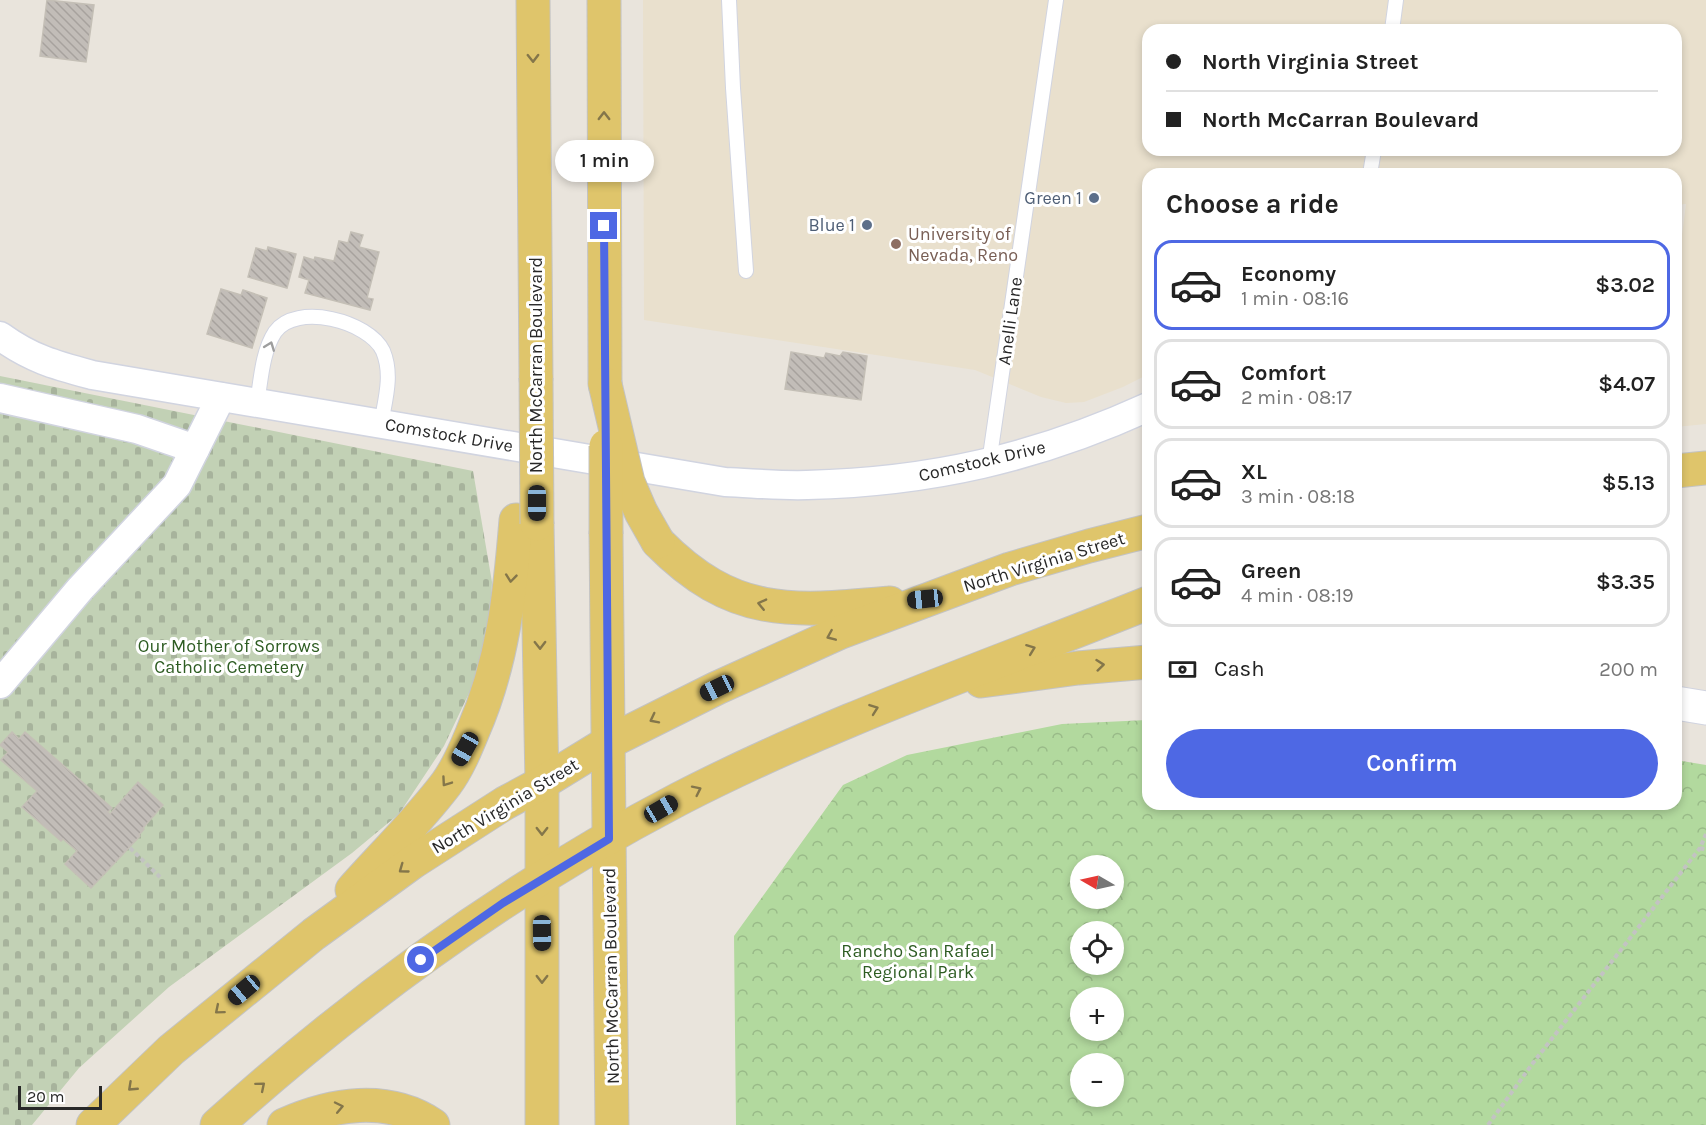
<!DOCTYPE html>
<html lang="en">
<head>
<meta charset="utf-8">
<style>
	:root { --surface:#fff; --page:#f6f6f6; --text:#222; --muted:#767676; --line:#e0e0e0; --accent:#4e68e4 }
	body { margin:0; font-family:Karla,sans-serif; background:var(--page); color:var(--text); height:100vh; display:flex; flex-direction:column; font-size:22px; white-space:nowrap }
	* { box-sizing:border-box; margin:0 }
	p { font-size:20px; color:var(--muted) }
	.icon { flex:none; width:33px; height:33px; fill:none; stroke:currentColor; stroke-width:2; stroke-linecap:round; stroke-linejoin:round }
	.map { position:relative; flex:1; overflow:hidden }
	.drawer { position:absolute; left:1142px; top:168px; width:540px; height:642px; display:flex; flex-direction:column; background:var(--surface); border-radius:18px; box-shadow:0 3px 9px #0003 }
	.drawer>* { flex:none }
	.guide { position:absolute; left:1142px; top:24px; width:540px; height:132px; border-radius:18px; box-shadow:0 3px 9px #0003; display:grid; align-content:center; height:132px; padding:0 24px; background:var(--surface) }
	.needle { width:39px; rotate:279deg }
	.controls { position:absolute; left:1070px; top:855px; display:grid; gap:12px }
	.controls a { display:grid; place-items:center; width:54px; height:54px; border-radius:50%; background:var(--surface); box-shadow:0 3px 9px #0003; font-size:30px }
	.scale { position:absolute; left:18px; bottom:15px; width:84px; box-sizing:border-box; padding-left:6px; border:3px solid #282828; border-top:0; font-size:16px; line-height:21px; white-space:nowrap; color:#282828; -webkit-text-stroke:4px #fff; paint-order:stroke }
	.end { position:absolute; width:27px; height:27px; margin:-14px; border:8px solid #4e68e4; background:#fff; box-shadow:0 0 0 3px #fff }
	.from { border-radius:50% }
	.bubble { position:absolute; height:42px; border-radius:21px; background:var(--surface); box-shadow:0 3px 9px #0003; font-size:20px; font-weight:600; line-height:42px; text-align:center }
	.car { position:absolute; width:18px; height:36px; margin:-18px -9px; border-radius:8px; box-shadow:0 0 4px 2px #0007; background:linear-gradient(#222 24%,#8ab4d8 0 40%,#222 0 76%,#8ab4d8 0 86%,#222 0) }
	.guide b { display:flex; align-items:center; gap:21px; height:57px; font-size:22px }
	.guide b+b { border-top:2px solid var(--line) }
	.guide i { width:15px; height:15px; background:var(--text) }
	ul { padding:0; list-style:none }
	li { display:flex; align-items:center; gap:18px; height:90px; margin:0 12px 9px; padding:0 12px; border:3px solid var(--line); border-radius:18px }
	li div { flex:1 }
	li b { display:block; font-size:22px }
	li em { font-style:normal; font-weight:600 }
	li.active { border-color:var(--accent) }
	li>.icon { width:54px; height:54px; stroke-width:1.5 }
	h2 { padding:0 24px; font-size:27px; line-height:72px }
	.pay { display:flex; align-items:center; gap:15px; height:66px; padding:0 24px; font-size:22px }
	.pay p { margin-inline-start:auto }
	.cta { display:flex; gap:12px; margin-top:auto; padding:12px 24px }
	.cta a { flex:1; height:69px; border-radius:36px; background:var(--accent); color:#fff; font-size:24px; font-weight:600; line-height:69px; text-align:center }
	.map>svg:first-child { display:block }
	.education { fill:#e9e0cd; fill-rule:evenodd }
	.forest { fill:url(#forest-crowns); fill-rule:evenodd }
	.cemetery { fill:url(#cemetery-stones) }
	.building { fill:url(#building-back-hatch); stroke:#c4bfb6; stroke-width:1.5 }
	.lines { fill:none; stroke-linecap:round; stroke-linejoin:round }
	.lane-casing { stroke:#d1d4e0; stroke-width:16 }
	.street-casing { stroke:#d1d4e0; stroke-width:31 }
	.secondary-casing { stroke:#d1d4e0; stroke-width:35 }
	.primary-casing { stroke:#c3c3c3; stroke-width:35 }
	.path { stroke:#c3c3c3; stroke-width:4; stroke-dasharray:4.5 3; stroke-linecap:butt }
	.lane { stroke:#fff; stroke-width:14 }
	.street { stroke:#fff; stroke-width:28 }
	.secondary { stroke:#fff; stroke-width:33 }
	.primary { stroke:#dfc56b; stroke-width:33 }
	.primary-bridge-casing { stroke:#c3c3c3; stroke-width:35; stroke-linecap:butt }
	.primary-bridge { stroke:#dfc56b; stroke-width:33 }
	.oneway { stroke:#84764a }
	.oneway2 { stroke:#9e9e9e }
	.route { stroke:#4e68e4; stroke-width:8 }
	.service-dot { fill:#5c6f8a; stroke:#fff; stroke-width:2 }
	.education-dot { fill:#8d6e63; stroke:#fff; stroke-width:2 }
	.labels { text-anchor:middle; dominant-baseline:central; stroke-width:6; stroke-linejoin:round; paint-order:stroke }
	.service-label { font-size:18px; fill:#4e5e75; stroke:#fff; text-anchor:end }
	.education-label { font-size:18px; fill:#785e54; stroke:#fff; text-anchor:start }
	.street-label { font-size:18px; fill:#282828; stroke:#fff }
	.park-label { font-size:18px; fill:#2d5c22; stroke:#fff }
</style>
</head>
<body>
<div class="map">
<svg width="1706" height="1125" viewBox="0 0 1706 1125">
	<defs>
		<pattern id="forest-crowns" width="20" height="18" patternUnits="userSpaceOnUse" patternTransform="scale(1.5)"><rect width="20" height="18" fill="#b2d99e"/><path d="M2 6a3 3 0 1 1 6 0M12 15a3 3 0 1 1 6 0" fill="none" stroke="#99ba88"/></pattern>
		<pattern id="cemetery-stones" width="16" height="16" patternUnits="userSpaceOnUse" patternTransform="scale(1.5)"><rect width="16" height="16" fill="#c2d1b5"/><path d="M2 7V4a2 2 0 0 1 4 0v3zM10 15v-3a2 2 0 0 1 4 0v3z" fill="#a7b39c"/></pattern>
		<pattern id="building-back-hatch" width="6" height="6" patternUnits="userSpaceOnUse" patternTransform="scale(1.5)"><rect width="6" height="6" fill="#c2bdb8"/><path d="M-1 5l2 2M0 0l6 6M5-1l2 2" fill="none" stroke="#a7a29e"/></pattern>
	</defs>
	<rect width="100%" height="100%" fill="#e9e4dc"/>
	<path class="education" d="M643,0H1706V424L1676,427V282L1686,204L1676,205V174H1148L1147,375L1123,387L1084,402L1066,403L1041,397L975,370L644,320ZM1148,30H1676V150H1148Z"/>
	<path class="forest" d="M1147,720L1148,804H1676V760L1706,765V1125H736L734,936L843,785L907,755L1062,724ZM1080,866H1113V898H1080ZM1080,932H1113V964H1080ZM1080,998H1113V1030H1080ZM1080,1064H1113V1096H1080Z"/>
	<path class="cemetery" d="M0,376L473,471L492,582L489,636L471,689L444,746L399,814L352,853L169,987L79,1068L32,1125H0Z"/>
	<g class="building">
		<path d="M47,0L94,5L86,62L40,56Z"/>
		<path d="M351,232L363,235L359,247L379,252L367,298L373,299L370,310L305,293L309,280L299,277L304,257L314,260L315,257L334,261L339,241L348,243Z"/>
		<path d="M268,247L296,254L287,288L248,277L256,248L267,251Z"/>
		<path d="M221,289L241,295L243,290L267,298L252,348L207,334Z"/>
		<path d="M791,352L824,358L826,353L840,356L843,352L867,356L861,400L785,389Z"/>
		<path d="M12,732L19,739L25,732L112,808L108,812L110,814L138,782L163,805L143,828L144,829L139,835L140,836L91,888L65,864L77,851L63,839L61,841L22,807L37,791L1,760L8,752L0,745Z"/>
	</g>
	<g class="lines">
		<g class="lane-casing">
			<g id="lane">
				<path d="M729,0L733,88L746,271"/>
				<path d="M1392,30L1396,0"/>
				<path d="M1370,174L1374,150"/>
				<path d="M257,403C261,380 262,352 275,332C296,302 369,321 383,351C393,375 385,400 381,424"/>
				<path d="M989,463L1056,0"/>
			</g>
		</g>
		<g class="street-casing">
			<g id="street">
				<path d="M0,336C32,359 55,365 92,375L725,482C752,483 780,486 807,485C930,482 1036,458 1148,407"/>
				<path d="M0,398L137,429L195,449"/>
				<path d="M0,684L80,589L177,485L221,397"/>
			</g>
		</g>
		<g class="secondary-casing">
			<path id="secondary" d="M1676,703L1706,708"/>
		</g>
		<g class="primary-casing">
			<g id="primary">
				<path d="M533,0L536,378"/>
				<path d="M604,0L605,384"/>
				<path d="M1676,471L1706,468"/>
				<path d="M537,524L542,783V1125"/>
				<path d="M606,534L612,1125"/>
				<path d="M658,542C733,618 791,612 890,603"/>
				<path d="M981,681L1078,668L1148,662"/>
				<path d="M352,890C383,855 418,821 446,784C458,768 466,748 473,731C503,662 510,594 516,520"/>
				<path d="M93,1125L171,1050L314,934L413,862L505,803L542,783L609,742L717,688L841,632L1010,569L1089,546L1148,531"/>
				<path d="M217,1125C357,999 512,886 679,799C830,721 991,666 1148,603"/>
				<path d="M284,1125C331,1104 387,1094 433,1125"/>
			</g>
		</g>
		<g class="path">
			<path d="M130,848L160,877"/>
			<path d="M1700,848L1706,850"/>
			<path d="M1488,1125L1533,1063L1700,848L1706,834"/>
		</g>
		<use href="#lane" class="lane"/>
		<use href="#street" class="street"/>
		<use href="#secondary" class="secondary"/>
		<use href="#primary" class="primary"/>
		<g class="primary-bridge-casing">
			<g id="primary-bridge">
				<path d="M536,378L537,524"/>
				<path d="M605,384L628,482L641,512L658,542"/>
				<path d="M606,446V534"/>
			</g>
		</g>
		<use href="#primary-bridge" class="primary-bridge"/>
	</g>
	<defs><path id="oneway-chevron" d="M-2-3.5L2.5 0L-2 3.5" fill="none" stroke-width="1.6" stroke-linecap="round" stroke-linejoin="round" transform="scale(1.5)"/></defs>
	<g class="oneway">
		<use href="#oneway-chevron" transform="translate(533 58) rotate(89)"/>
		<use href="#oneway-chevron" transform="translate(604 116) rotate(-90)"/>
		<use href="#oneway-chevron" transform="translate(511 578) rotate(96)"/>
		<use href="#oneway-chevron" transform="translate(762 604) rotate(-167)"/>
		<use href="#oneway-chevron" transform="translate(831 636) rotate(157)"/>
		<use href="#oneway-chevron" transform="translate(540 645) rotate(89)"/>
		<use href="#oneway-chevron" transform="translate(1031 649) rotate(-21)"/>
		<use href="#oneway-chevron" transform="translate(1100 665) rotate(-6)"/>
		<use href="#oneway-chevron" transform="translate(874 709) rotate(-20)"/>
		<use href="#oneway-chevron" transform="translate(654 719) rotate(153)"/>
		<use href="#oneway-chevron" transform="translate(446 782) rotate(125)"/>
		<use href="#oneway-chevron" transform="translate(697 790) rotate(-26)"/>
		<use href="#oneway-chevron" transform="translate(542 831) rotate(90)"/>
		<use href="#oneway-chevron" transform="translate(403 869) rotate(144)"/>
		<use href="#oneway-chevron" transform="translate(542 979) rotate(90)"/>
		<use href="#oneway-chevron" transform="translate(219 1010) rotate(140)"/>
		<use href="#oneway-chevron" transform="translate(261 1086) rotate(-40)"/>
		<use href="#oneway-chevron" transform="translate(132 1087) rotate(137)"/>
		<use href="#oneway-chevron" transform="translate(339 1107) rotate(-12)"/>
	</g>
	<use class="oneway2" href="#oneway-chevron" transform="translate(270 346) rotate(-69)"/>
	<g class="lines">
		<path class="route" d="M421,960L503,903L609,839L604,226"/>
	</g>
	<g class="service-dot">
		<circle cx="1094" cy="198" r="6"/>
		<circle cx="867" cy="225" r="6"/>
	</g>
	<circle class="education-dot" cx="896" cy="244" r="6"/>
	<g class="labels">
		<g class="service-label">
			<text x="1082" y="198">Green 1</text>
			<text x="855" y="225">Blue 1</text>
		</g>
		<g class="education-label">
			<text x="908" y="234">University of<tspan x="908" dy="21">Nevada, Reno</tspan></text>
		</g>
		<g class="street-label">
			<text transform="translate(1010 321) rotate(-82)">Anelli Lane</text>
			<text transform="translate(536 365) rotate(-90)">North McCarran Boulevard</text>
			<text transform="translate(449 435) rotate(10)">Comstock Drive</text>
			<text transform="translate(982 461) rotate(-13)">Comstock Drive</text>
			<text transform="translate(1044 562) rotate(-17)">North Virginia Street</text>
			<text transform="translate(505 806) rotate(-31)">North Virginia Street</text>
			<text transform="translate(611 976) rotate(-91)">North McCarran Boulevard</text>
		</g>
		<g class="park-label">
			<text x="229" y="646">Our Mother of Sorrows<tspan x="229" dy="21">Catholic Cemetery</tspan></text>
			<text x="918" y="951">Rancho San Rafael<tspan x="918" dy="21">Regional Park</tspan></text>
		</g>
	</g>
</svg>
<div class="controls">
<a><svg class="needle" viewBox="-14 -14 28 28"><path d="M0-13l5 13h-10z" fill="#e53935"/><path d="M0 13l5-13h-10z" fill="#767676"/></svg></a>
<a><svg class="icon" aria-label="locate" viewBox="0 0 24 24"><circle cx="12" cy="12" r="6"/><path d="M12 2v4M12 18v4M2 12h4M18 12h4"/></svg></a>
<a>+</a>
<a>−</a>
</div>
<div class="scale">20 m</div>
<i class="end from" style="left:421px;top:960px"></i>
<i class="end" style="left:604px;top:226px"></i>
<div class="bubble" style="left:555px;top:140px;width:99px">1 min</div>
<i class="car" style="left:537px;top:503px;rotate:180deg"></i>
<i class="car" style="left:925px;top:599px;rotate:264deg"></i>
<i class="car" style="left:717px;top:688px;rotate:244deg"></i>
<i class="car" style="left:465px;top:749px;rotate:209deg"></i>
<i class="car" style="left:661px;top:809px;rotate:60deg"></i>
<i class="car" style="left:542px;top:933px;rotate:179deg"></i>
<i class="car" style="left:244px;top:990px;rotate:230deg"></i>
<div class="guide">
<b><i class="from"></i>North Virginia Street</b>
<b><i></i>North McCarran Boulevard</b>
</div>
<section class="drawer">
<h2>Choose a ride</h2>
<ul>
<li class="active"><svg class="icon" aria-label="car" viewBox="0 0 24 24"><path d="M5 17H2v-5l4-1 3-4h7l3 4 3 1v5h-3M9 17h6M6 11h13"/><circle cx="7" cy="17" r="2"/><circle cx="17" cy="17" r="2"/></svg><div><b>Economy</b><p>1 min · 08:16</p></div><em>$3.02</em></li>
<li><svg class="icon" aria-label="car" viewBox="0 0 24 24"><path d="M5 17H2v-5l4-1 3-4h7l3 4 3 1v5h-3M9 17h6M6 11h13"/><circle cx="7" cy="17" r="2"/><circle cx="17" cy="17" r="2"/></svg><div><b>Comfort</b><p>2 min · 08:17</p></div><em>$4.07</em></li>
<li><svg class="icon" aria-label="car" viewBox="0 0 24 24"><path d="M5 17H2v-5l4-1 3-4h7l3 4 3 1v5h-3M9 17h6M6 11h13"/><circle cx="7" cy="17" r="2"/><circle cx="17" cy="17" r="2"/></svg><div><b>XL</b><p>3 min · 08:18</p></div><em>$5.13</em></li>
<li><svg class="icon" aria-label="car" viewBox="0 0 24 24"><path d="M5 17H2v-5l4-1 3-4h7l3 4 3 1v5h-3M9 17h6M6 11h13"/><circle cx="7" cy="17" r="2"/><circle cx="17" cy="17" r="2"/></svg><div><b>Green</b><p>4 min · 08:19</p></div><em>$3.35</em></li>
</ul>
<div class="pay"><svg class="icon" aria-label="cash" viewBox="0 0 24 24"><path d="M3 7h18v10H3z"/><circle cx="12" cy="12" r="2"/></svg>Cash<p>200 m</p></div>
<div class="cta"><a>Confirm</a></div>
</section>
</div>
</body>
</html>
